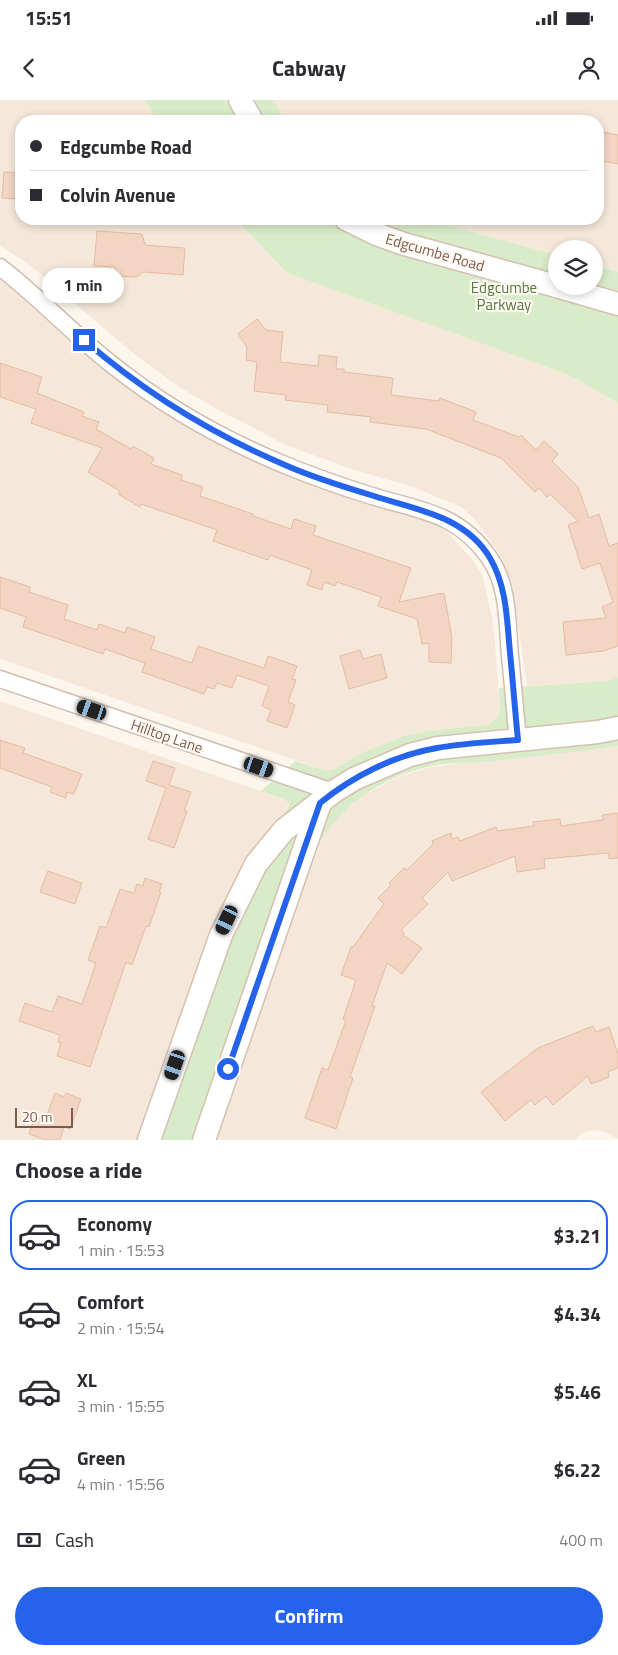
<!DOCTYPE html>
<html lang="en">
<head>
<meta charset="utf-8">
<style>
	:root { --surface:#fff; --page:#f7f7f7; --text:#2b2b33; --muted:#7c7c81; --line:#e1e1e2; --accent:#2563eb }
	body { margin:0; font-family:"Titillium Web",sans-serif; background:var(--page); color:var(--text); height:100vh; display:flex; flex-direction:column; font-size:19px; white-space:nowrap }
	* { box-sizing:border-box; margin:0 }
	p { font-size:16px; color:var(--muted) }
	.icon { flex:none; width:28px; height:28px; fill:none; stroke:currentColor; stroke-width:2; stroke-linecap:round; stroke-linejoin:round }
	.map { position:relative; height:1040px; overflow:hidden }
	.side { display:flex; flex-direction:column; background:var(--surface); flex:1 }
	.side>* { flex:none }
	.hud { position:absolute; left:15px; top:15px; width:589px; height:110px; border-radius:20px; box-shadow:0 2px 8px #0003; display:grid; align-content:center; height:110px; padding:0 15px; background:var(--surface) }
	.tools { position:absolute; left:548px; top:140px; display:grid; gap:10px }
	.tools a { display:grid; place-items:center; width:55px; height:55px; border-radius:50%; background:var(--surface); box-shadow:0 2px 8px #0003; font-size:25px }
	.scale { position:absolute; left:15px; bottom:12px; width:58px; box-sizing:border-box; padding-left:5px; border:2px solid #7a5c4d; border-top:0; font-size:14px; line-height:18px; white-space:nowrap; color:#7a5c4d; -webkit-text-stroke:4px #fffaf3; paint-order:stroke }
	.end { position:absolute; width:22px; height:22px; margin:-11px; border:6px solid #2563eb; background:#fff; box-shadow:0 0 0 2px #fff }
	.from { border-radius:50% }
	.bubble { position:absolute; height:35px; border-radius:18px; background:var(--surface); box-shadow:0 2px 8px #0003; font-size:16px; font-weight:700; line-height:35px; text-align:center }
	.car { position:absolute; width:15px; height:30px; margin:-15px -8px; border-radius:6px; box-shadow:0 0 4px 1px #0007; background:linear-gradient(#222 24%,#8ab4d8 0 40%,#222 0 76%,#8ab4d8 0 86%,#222 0) }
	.hud b { display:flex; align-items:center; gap:18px; height:48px; font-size:19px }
	.hud b+b { border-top:1px solid var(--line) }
	.hud i { width:12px; height:12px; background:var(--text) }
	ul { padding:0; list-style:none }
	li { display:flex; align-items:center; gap:15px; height:70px; margin:0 10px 8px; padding:0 5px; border:2px solid transparent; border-radius:20px }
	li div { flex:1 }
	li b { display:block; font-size:19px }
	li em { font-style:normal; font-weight:700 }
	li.on { border-color:var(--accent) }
	li>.icon { width:45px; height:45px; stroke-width:1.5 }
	h2 { padding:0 15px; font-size:22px; line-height:60px }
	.pay { display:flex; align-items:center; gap:12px; height:55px; padding:0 15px; font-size:19px }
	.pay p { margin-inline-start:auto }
	.action { display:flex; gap:10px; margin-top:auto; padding:10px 15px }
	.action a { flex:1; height:58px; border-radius:30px; background:var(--accent); color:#fff; font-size:20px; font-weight:700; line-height:58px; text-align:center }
	.status { display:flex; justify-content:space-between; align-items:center; height:35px; padding:0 25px; background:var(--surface); direction:ltr }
	.status svg { height:14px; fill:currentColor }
	header { display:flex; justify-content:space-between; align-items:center; height:65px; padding:0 15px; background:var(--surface); font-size:22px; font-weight:700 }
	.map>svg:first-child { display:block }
	.residential { fill:#f5e8da }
	.green { fill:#d8ecc9 }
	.building { fill:#f3d5c3; stroke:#e6bba3 }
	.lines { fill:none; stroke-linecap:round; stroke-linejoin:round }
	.street-casing { stroke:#d1beb0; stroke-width:19 }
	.secondary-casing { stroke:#d6c0b0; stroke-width:25 }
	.street { stroke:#fff; stroke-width:16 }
	.secondary { stroke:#fff; stroke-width:22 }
	.route { stroke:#2563eb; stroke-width:6 }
	.labels { text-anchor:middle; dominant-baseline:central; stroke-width:4.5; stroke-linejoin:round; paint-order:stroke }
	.street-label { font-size:15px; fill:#7a5c4d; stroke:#fffaf3 }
	.park-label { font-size:15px; fill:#537a41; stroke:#fffaf3 }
</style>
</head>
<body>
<div class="status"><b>15:51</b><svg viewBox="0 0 49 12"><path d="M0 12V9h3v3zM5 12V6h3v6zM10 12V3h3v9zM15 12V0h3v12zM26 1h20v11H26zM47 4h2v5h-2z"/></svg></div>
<header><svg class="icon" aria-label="back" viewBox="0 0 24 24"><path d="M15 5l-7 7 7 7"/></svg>Cabway<svg class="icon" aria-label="person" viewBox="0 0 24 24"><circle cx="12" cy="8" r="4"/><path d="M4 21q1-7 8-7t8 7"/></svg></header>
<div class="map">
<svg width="618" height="1040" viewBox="0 0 618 1040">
	<rect width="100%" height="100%" fill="#fdf6ec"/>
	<g class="residential">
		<path d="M0,0H145L157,21H21V119H235L287,173L569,275L618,303V577L608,581L527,586L512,484L501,456L474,418L459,406L413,387L351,369L286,345L215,308L179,287L133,253L31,166L0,145Z"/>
		<path d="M273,0H618V172L594,165V149H556V155L425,119H598V21H286Z"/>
		<path d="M0,176L134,288L404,413L434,424L448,433L472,459L482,474L492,517L495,543L500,608L498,617L488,625L426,631L404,636L361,653L336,668L327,671L0,559Z"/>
		<path d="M0,601L284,699L290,704L245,764L228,794L139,1040H0Z"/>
		<path d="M618,646V1039L602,1031L593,1030L582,1033L574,1040H214L315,750L330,725L342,713L367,693L381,686L396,678L427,668L458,663Z"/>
	</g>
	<g class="green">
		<path d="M145,0H273L286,21H157Z"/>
		<path d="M235,119H425L556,155V186H594V165L618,172V303L569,275L287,173Z"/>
		<path d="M618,577V646C577,652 535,656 493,661C477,663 460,662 443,664C390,672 341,702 315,750L214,1040H139L207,841L228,794L255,748L288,708L290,704L284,699L261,691L295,661L327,671L336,668L361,653L404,636L426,631L488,625L498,617L500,612L499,588L608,581Z"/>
	</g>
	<g class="building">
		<path d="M598,31L618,35V64L598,60Z"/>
		<path d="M4,72L21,73V99L2,98Z"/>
		<path d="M97,131L142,134L145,145L185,148L183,175L143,172L137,177L118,176L115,167L94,166Z"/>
		<path d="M257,219L266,230L283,232L280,262L318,266L319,255L337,257L336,269H344V272L393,278L391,295L439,301L440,298L476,312L473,320L519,337L521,335L536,350L544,341L558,354L552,361L578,387L589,418L599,414L609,446L618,443V546L604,551L566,555L563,522L606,518L602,507L613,502L600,463L582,469L568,425L578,421L550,394L547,397L539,388L535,392L501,358L426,329L370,322L371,317L327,312L328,305L285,300L286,295L254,291L257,262L246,260L247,247L238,234Z"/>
		<path d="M0,263L42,277L37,293L84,312L82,316L99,322L96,329L131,349L133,346L154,358L151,364L182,375L181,380L203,387L200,396L253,414V416L291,429L294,419L316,426L313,435L411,468L399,502L444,493L452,538L451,563L429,562V543L422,544L417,519L378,506L381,497L337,482L335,486L324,482L322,490L307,485L312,470L270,455L268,460L213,441L217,430L141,404L140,407L118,394L120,391L88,372L102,348L31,323L36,309L0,297Z"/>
		<path d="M0,477L30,487L29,492L68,505L64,519L97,530L99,524L125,533L127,527L155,537L151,549L192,563L198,546L264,568L268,556L297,566L292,579L296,580L288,602L295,605L287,628L267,621L271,610L262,606L269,586L237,575L232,588L217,583L214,589L207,587L204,594L142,572L145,563L105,549L103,554L23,527L26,517L0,508Z"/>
		<path d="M360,550L363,559L381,554L387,578L349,589L340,556Z"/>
		<path d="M0,640L25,648L23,653L82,674L74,694L67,692L66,698L50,692L52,687L0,668Z"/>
		<path d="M153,661L175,668L169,685L191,692L184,711H187L174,748L148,739L166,688L146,681Z"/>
		<path d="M618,713V758L609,759V753L544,759L545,768L517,772L515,756L452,781L448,772L422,798L428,804L401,830L404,833L403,835L422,848L402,874L387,863L372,906H375L350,977L353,978L336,1029L305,1018L322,968L328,970L346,920L343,919L356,880L341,875L351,847H353L384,804L378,798L391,785L389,783L404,768L407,770L433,744L432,741L451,733L452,739L458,737L460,741L496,727L497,731L534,726L533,722L560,719L561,726L603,720L602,715Z"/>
		<path d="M48,771L82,783L75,804L40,792Z"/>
		<path d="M145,778L162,784L159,792H161L149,827L146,826L132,865L126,862L90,967L57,956L61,943L58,942L60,935L19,921L25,903L52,912L58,896L82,904L96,863L88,860L100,826L106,828L120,789L134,793L137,784L143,786Z"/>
		<path d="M593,926L596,932L609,927L618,954V968L608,972L609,977L591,984L588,976L553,1005L546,996L535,1005L531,1000L505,1021L481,992L538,948Z"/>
		<path d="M55,993L64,997L66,993L81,999L70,1029L64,1027L60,1040H45L29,1034L35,1016L45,1020Z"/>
	</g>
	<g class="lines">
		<g class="street-casing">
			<g id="street">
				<path d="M0,167C39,197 72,233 110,263C162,305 224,340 285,365C314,377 343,387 372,396C418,410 458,413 488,456C509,484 507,522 510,556C513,584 515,612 518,640"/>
				<path d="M0,579L333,692"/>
			</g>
		</g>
		<g class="secondary-casing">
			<g id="secondary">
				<path d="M240,0L252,21"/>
				<path d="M346,119L376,134L404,144L556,186"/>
				<path d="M556,186L618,204"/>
				<path d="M149,1040L221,835L256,764L284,730L333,692L354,679L410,655L438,648L598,632L618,628"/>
				<path d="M204,1040L320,703"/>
			</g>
		</g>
		<use href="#street" class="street"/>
		<use href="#secondary" class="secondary"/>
	</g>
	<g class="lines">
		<path class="route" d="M84,240C144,292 212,334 285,365C314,378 344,387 374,396C417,410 465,416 490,458C507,487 507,521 510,553C513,582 515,611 518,640C491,642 464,643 437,648C395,655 353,676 320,703L228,969"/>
	</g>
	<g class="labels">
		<g class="street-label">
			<text transform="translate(435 152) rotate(16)">Edgcumbe Road</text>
			<text transform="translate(167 636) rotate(19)">Hilltop Lane</text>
		</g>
		<g class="park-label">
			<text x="504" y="187">Edgcumbe<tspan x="504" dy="17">Parkway</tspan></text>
		</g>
	</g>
</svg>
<div class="tools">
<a><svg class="icon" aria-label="layers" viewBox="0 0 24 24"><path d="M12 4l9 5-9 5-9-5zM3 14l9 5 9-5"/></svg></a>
</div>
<div class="scale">20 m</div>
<i class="end from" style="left:228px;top:969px"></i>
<i class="end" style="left:84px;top:240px"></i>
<div class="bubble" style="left:42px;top:168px;width:82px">1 min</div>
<i class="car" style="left:92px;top:610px;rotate:289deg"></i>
<i class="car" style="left:259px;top:667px;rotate:109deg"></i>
<i class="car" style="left:227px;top:820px;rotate:205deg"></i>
<i class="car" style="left:175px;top:965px;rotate:199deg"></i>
<div class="hud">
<b><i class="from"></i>Edgcumbe Road</b>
<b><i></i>Colvin Avenue</b>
</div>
</div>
<section class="side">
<h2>Choose a ride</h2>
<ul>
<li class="on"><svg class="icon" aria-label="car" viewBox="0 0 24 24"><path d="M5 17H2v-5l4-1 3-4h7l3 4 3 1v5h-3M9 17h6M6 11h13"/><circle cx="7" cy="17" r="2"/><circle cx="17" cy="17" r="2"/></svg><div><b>Economy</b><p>1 min · 15:53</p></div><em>$3.21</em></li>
<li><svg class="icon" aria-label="car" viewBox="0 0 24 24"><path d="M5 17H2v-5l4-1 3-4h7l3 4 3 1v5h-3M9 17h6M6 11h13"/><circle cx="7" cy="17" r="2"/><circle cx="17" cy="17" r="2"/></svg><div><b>Comfort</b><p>2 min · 15:54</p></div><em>$4.34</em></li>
<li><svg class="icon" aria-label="car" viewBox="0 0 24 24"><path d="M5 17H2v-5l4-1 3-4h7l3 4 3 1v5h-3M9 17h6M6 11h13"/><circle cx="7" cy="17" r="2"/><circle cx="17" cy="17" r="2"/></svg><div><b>XL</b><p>3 min · 15:55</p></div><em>$5.46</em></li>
<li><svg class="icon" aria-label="car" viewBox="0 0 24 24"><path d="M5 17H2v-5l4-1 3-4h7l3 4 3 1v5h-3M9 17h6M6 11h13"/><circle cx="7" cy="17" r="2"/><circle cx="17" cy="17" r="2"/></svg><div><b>Green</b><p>4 min · 15:56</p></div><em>$6.22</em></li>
</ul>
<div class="pay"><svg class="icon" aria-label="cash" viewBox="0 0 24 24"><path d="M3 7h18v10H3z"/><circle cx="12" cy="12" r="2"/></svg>Cash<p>400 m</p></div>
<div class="action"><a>Confirm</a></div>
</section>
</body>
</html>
